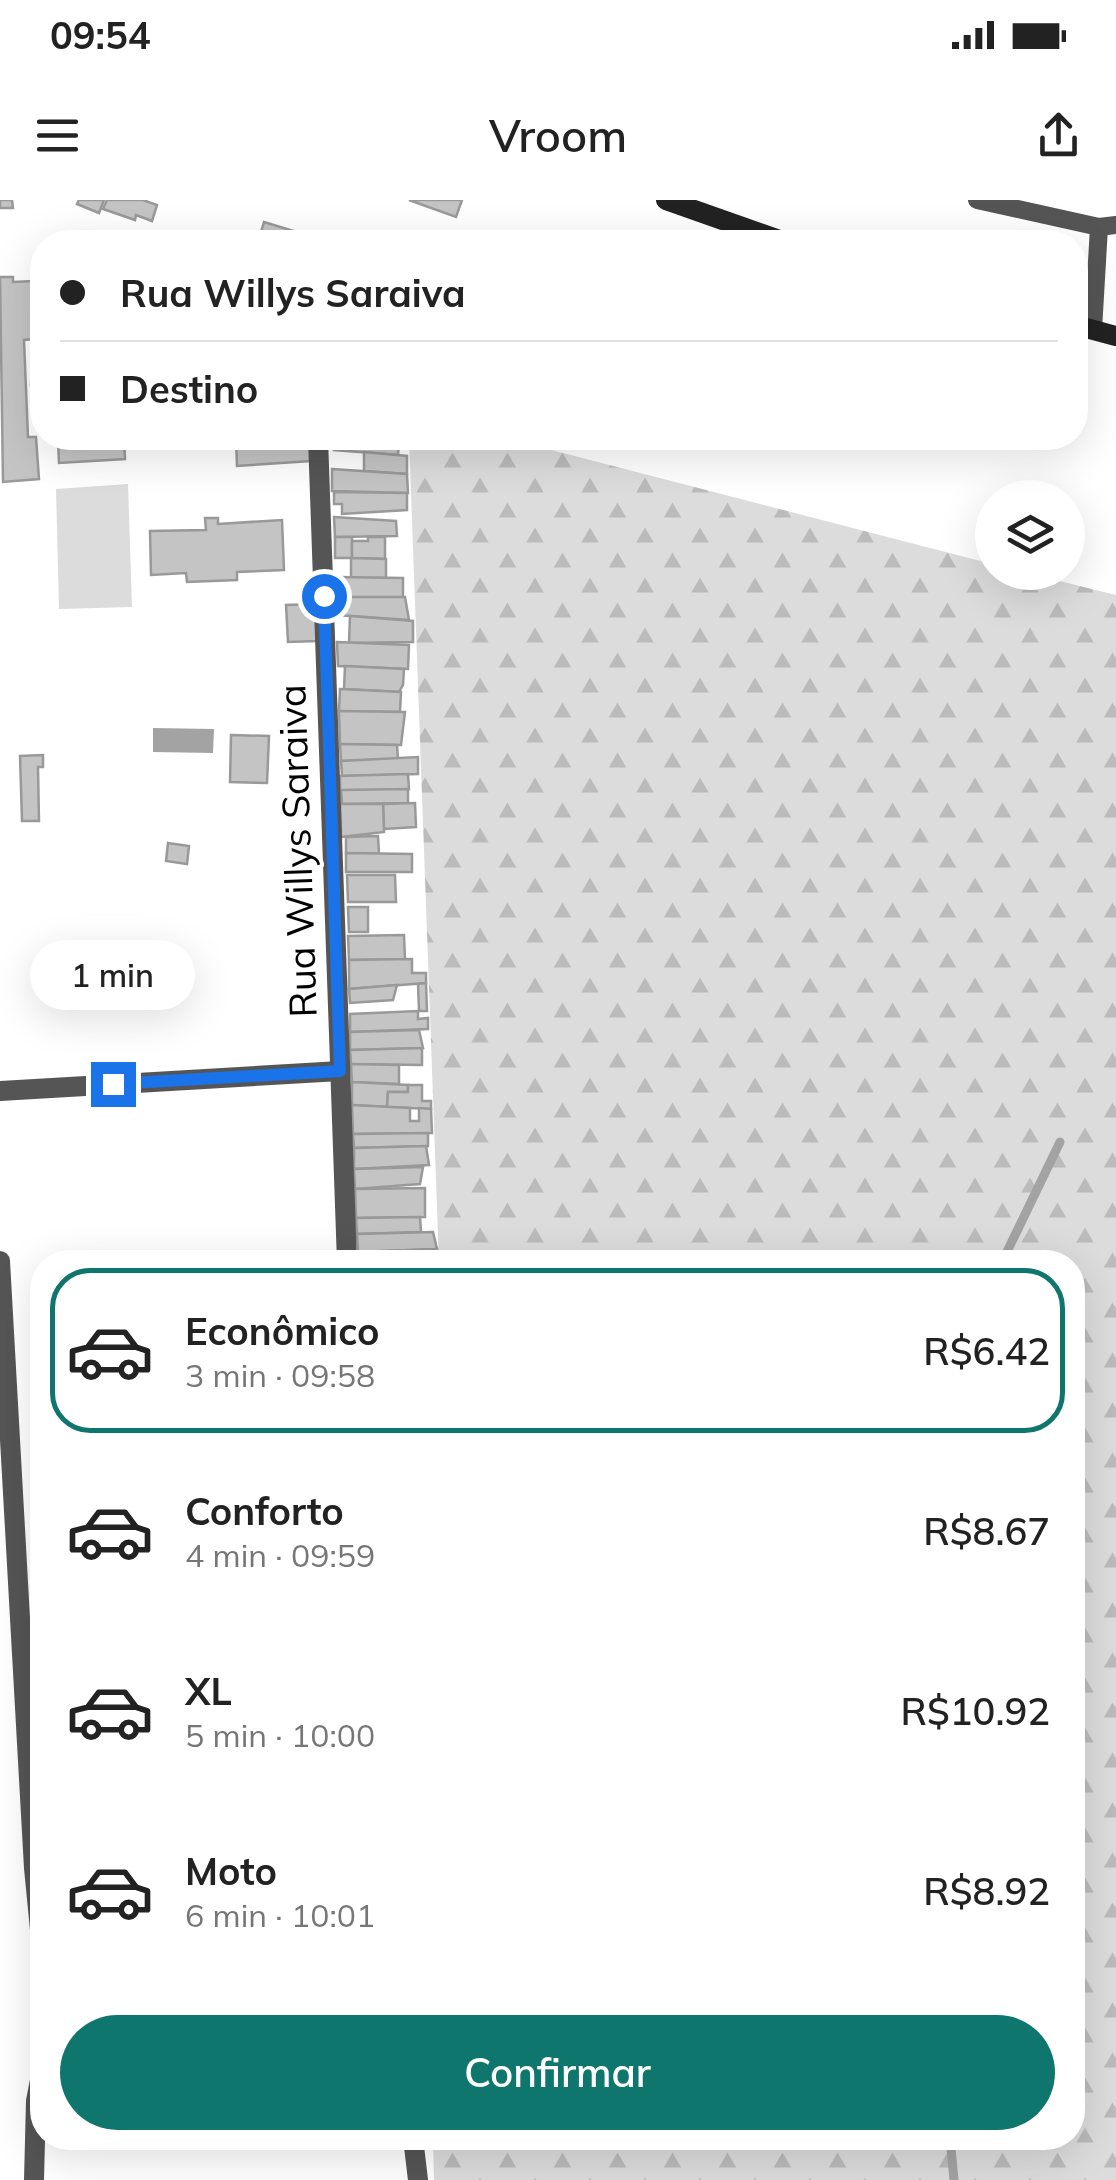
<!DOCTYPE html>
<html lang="pt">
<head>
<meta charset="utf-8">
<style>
	:root { --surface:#fff; --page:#f6f6f6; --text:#222; --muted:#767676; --line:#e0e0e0; --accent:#0f766e }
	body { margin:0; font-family:Mulish,sans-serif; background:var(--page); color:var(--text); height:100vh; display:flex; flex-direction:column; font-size:38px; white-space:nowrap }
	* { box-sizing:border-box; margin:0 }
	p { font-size:32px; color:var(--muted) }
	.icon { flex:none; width:55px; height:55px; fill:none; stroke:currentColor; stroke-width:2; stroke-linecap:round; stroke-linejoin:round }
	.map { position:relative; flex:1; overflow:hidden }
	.details { position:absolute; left:30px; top:1050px; width:1055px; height:900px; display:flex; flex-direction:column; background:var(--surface); border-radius:40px; box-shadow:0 10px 40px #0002 }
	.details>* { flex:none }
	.banner { position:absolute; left:30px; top:30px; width:1058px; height:220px; border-radius:40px; box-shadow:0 10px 40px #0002; display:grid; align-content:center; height:220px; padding:0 30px; background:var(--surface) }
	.fabs { position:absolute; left:975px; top:280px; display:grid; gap:20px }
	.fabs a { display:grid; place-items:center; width:110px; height:110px; border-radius:50%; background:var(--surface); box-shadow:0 10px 40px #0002; font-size:50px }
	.end { position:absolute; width:45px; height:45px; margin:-22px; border:12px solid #1a73e8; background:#fff; box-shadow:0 0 0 5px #fff }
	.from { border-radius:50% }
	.bubble { position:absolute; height:70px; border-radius:35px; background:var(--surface); box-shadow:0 10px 40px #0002; font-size:32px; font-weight:600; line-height:70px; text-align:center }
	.banner b { display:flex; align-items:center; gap:35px; height:95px; font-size:38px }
	.banner b+b { border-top:2px solid var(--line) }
	.banner i { width:25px; height:25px; background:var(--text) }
	ul { padding:18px 0 0; list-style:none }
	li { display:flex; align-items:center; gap:30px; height:165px; margin:0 20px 15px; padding:0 10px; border:5px solid transparent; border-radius:40px }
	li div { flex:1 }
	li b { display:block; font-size:38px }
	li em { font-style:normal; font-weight:600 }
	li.on { border-color:var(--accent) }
	li>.icon { width:90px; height:90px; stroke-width:1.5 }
	.cta { display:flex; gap:20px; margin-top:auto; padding:20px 30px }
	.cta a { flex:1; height:115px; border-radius:60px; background:var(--accent); color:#fff; font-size:40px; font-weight:600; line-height:115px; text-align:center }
	.status { display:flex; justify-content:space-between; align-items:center; height:70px; padding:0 50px; background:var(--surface); direction:ltr }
	.status svg { height:28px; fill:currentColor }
	header { display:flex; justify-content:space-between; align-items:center; height:130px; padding:0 30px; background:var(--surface); font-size:45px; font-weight:600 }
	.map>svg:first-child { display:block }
	.grass { fill:#dcdcdc }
	.forest { fill:url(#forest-firs) }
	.water { fill:#a3a3a3 }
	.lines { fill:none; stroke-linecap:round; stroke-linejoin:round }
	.stream { stroke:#a3a3a3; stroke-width:9 }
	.building { fill:#c4c4c4; stroke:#999; stroke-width:2.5 }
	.lane { stroke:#555; stroke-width:18 }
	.street { stroke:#555; stroke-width:20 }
	.secondary { stroke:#222; stroke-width:20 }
	.route { stroke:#1a73e8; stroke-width:12 }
	.labels { text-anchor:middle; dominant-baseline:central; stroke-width:8; stroke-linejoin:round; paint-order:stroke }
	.street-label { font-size:38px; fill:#000; stroke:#fff }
</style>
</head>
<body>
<div class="status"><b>09:54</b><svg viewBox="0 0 49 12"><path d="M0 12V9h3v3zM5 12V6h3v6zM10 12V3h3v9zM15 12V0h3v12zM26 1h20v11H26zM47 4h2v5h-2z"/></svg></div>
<header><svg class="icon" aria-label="menu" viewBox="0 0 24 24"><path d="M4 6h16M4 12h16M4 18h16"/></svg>Vroom<svg class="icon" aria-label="share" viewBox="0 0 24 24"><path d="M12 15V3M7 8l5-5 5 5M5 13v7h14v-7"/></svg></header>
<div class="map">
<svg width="1116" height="1980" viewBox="0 0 1116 1980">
	<defs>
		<pattern id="forest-firs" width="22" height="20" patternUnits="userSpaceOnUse" patternTransform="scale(2.5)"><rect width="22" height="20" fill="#dcdcdc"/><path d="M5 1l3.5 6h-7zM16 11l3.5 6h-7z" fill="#bbb"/></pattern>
	</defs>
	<rect width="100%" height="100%" fill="#fff"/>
	<path class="grass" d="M128,284L132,407L59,409L56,289Z"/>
	<path class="forest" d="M409,238H505L992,364V372L1027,373L1116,395V1980H434L433,1938H1072V1062H439Z"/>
	<path class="water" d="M153,528L214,529L213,553L153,552Z"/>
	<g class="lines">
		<g class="stream">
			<path d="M1002,1062L1060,942"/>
			<path d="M950,1938L954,1980"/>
		</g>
	</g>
	<g class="building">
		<path d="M0,0H12L13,8H0Z"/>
		<path d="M79,0H104L99,13L77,4Z"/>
		<path d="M107,0H143L157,5L152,21L136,15L135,20L103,9Z"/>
		<path d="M409,0H462L456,17Z"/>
		<path d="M264,22L310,36L308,42H258Z"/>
		<path d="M40,59H42V98L34,97Z"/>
		<path d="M0,77H13V82L33,81L34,139L24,140L28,237H36L39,279L3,282Z"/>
		<path d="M32,160H42V185H31Z"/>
		<path d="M58,238H124L125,259L59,263Z"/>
		<path d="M236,238H311V261L237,266Z"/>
		<path d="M334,238L399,241L398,255L334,250Z"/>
		<path d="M364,252L407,256V274L364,271Z"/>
		<path d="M332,269L407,274L408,293L332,291Z"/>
		<path d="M334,292L407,293V310L342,314V304H334Z"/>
		<path d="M334,317L396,321L397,336L335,337Z"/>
		<path d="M205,318H218V324L282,320L284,370L237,372V380L187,382L186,373L151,375L150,331L206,330Z"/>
		<rect x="335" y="337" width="17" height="21"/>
		<path d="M368,337H385V359L352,358V341H368Z"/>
		<path d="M351,358L386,359V378H351Z"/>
		<path d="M336,377L403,378V398L336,397Z"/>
		<path d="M336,397H405L409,420L336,415Z"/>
		<path d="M315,404L317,441L288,442L286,405Z"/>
		<path d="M350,416L413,421V442L349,443Z"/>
		<path d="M337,442L409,445L408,469L338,466Z"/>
		<path d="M345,466L404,469L403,485L399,492L344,489Z"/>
		<path d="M340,489L401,492L400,512L339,511Z"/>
		<path d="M339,511L405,512L401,545L340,544Z"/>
		<path d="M231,535L269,536L267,583L230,582Z"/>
		<path d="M340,544L397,545L398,559L341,561Z"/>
		<path d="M43,555V567H38L39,621H22L20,556Z"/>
		<path d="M418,557V574L342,576L341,561Z"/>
		<path d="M408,574L409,589L340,591V576Z"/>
		<path d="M408,589V603L342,604L341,590Z"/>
		<path d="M415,603L416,627L384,629L383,604Z"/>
		<path d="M340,604H383L384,632L341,637Z"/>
		<path d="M378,636L379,654L346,653V637Z"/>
		<path d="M168,643L189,646L187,664L166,661Z"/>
		<path d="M346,653L412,654V672H346Z"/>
		<path d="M347,675H395L396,702H348Z"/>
		<path d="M348,707H368V732H349Z"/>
		<path d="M404,735L405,759L349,760L348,736Z"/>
		<path d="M412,759V773H426V783L349,789V760Z"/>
		<path d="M426,783L427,811H419L418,784Z"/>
		<path d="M397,785L393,800L350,803L349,789Z"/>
		<path d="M418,811V819L428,818V829L350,832V814Z"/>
		<path d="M419,830L423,848L350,850V832Z"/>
		<path d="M422,848V865L351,864L350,850Z"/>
		<path d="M351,864L399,865V884L352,882Z"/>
		<path d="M352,882L408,885V892H388L387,907L352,905Z"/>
		<path d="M408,885H422V901H431V909L387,907L388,892H408Z"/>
		<path d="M352,905L410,908V921H419V908L431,909L432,933L353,934Z"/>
		<path d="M428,933V946L354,948L353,934Z"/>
		<path d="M426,946L429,965L354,969V948Z"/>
		<path d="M423,967L420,984L355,989L354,969Z"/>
		<path d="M425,988V1017L356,1018L355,989Z"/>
		<path d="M420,1017L421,1032L357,1034L356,1018Z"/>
		<path d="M433,1032L437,1049L358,1052L357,1034Z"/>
		<path d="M437,1049L438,1062H359L358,1052Z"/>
	</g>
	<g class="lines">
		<g class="lane">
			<path d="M977,0L1099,27L1116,25"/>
			<path d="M1093,130L1099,27"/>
		</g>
		<g class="street">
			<path d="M318,238L347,1062"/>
			<path d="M0,891L340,871"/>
			<path d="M0,1061L34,1668L42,1750"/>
			<path d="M413,1938L418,1980"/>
			<path d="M34,1980L36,1901L42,1870"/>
		</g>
		<g class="secondary">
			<path d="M666,0L785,42"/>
			<path d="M1075,125L1116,136"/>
		</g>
	</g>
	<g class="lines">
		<path class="route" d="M113,884L340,871L324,396"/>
	</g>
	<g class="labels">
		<g class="street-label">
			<text transform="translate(297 651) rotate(-92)">Rua Willys Saraiva</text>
		</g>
	</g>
</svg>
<div class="fabs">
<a><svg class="icon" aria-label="layers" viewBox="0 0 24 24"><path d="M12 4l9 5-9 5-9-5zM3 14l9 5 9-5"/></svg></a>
</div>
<i class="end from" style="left:324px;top:396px"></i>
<i class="end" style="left:113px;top:884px"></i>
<div class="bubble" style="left:30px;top:740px;width:165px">1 min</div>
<div class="banner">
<b><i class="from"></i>Rua Willys Saraiva</b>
<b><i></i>Destino</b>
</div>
<section class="details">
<ul>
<li class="on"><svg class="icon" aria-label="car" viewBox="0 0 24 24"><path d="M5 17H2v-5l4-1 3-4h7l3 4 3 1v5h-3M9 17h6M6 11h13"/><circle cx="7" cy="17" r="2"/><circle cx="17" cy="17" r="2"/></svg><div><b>Econômico</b><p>3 min · 09:58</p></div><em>R$6.42</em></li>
<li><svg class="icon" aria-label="car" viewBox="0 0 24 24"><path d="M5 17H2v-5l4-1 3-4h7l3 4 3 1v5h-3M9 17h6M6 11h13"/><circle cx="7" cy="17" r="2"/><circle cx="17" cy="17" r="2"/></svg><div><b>Conforto</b><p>4 min · 09:59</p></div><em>R$8.67</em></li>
<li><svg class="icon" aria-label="car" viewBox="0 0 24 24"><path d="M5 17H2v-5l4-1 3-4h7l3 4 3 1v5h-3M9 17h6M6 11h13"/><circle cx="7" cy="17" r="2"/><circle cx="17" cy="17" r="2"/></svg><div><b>XL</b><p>5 min · 10:00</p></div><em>R$10.92</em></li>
<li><svg class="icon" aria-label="car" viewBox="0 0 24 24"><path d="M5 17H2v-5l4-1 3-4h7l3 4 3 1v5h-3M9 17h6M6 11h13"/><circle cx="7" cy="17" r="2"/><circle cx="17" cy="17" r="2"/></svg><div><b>Moto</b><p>6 min · 10:01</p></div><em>R$8.92</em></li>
</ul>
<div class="cta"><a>Confirmar</a></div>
</section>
</div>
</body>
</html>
